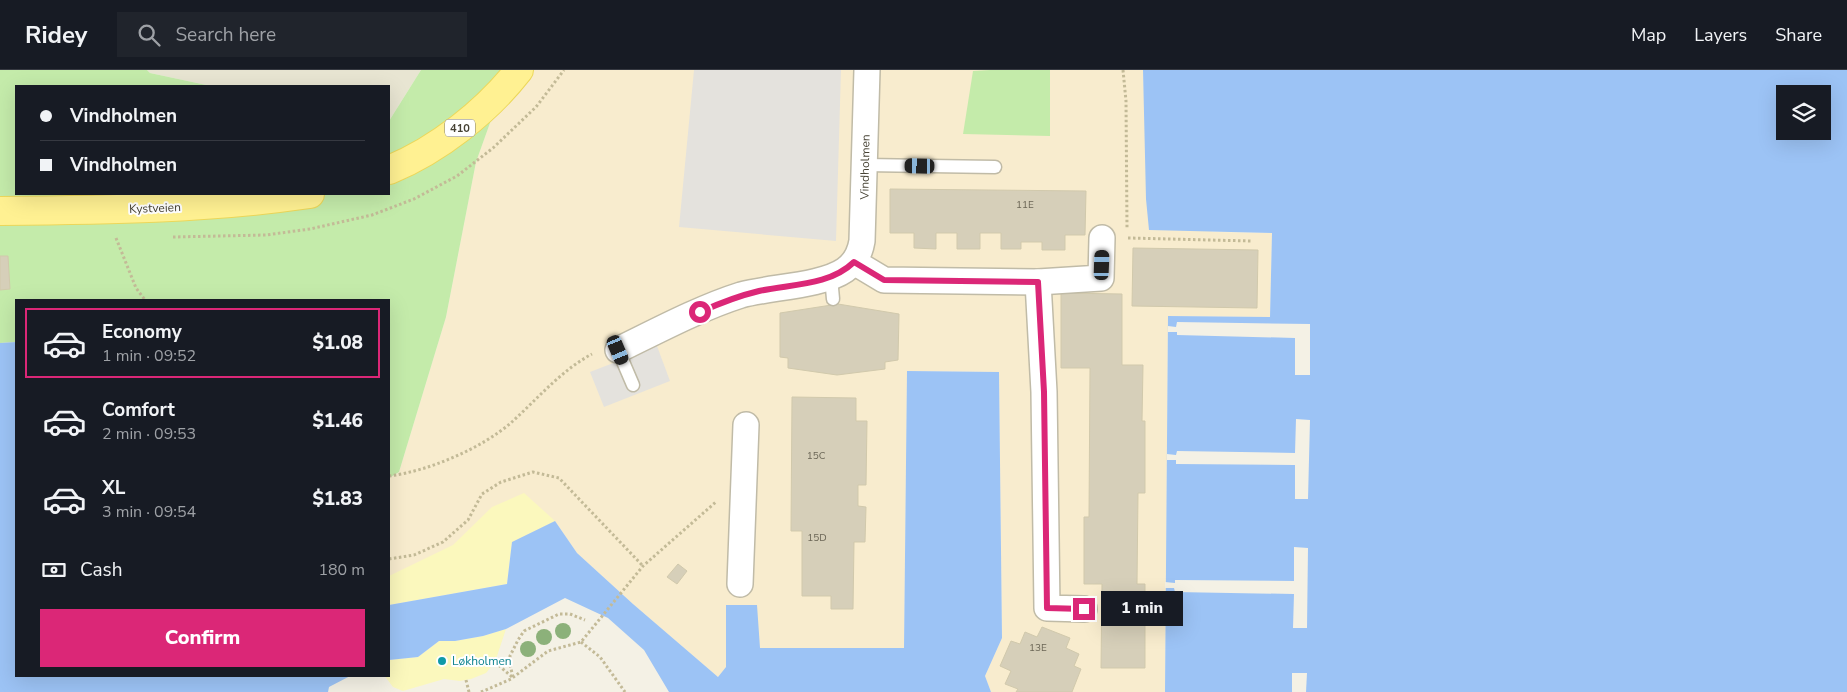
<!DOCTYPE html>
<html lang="en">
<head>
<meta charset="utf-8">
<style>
	:root { --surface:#171b24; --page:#20242c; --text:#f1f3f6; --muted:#9ea1a6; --line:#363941; --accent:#db2777 }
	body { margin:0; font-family:"Nunito Sans",sans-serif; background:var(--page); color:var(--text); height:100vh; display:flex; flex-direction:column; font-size:19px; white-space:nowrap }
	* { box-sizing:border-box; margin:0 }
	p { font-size:16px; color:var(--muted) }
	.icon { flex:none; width:28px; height:28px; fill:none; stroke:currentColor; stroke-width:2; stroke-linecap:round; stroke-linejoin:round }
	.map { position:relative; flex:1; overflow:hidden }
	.panel { position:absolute; left:15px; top:229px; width:375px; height:378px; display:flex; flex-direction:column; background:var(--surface); border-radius:0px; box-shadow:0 5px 20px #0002 }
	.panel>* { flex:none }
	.top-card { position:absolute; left:15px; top:15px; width:375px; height:110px; border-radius:0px; box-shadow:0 5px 20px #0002; display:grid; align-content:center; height:110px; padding:0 25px; background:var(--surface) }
	.fabs { position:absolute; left:1776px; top:15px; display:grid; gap:10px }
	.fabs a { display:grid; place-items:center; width:55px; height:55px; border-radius:0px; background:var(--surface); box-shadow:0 5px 20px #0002; font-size:25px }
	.end { position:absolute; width:22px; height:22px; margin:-11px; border:6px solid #db2777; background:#fff; box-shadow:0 0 0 2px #fff }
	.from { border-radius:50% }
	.bubble { position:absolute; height:35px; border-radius:0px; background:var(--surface); box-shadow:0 5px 20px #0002; font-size:16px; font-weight:800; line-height:35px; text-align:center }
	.car { position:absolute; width:15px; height:30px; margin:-15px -8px; border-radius:6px; box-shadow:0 0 4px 1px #0007; background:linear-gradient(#222 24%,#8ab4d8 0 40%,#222 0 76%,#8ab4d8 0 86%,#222 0) }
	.top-card b { display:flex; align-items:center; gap:18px; height:48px; font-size:19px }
	.top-card b+b { border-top:1px solid var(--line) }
	.top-card i { width:12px; height:12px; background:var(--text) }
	ul { padding:9px 0 0; list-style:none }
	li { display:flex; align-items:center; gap:15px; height:70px; margin:0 10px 8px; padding:0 15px; border:2px solid transparent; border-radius:0px }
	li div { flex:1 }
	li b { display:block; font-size:19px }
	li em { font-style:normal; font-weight:800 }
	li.on { border-color:var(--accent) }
	li>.icon { width:45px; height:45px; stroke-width:1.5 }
	.pay { display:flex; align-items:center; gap:12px; height:55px; padding:0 25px; font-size:19px }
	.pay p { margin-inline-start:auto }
	.primary-button { display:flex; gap:10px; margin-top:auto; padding:10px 25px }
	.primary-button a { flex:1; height:58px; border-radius:0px; background:var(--accent); color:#fff; font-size:20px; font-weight:800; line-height:58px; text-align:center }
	header { display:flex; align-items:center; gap:30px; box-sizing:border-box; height:70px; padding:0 25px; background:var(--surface); border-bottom:1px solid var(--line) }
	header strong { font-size:24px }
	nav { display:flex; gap:28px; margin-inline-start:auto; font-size:18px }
	.search { width:350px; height:45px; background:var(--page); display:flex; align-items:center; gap:12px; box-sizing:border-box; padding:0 18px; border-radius:0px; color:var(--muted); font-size:19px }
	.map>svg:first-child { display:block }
	.residential { fill:#e8e5d2 }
	.commercial { fill:#f8ecce }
	.green { fill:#c4ebaa }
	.sand { fill:#fbf8bd }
	.parking { fill:#e4e2dd }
	.water { fill:#9cc3f5; fill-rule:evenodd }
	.pier { fill:#f4f1e5 }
	.building { fill:#d6cfb9; stroke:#d1c9ac }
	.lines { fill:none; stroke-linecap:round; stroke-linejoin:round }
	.lane-casing { stroke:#c0bba7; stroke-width:15 }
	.street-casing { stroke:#c0bba7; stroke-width:28 }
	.primary-casing { stroke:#ecd75a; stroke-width:30 }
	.path { stroke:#c3ba97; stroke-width:3; stroke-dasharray:2.5 2.5; stroke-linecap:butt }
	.lane { stroke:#fff; stroke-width:12 }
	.street { stroke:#fff; stroke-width:25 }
	.primary { stroke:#fff192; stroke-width:28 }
	.tree { fill:#8cb17a }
	.route { stroke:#db2777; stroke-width:6 }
	.culture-dot { fill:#0f9aa8; stroke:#fff; stroke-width:2 }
	.labels { text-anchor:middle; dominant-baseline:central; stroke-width:4; stroke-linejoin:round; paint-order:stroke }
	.number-label { font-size:10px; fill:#6a6555 }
	.shield { fill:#fff; stroke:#7e7b71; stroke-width:1 }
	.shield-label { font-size:11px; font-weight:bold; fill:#464234 }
	.street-label { font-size:12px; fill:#464234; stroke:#fff }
	.culture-label { font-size:12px; fill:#0d838f; stroke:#fff; text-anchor:start }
</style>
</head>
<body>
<header>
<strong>Ridey</strong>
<div class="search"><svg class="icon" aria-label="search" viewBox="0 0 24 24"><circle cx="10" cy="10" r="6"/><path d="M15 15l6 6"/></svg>Search here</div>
<nav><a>Map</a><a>Layers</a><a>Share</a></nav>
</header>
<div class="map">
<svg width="1847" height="622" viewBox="0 0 1847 622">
	<rect width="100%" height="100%" fill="#f4f1e5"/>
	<path class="residential" d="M147,0H421L389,51V16H211L150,3Z"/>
	<path class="commercial" d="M509,0H1143L1146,76L1212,162L1272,163L1270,247L1168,246L1165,622H991L985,606L1002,568L999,302L907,301L904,578H759L726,536V597L718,607L633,534L577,483L555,451L389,535V408L399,402L446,247L476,92Z"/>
	<g class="green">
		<path d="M0,0H147L150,3L211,16H16V124H389V51L421,0H509L476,92L446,247L399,402L389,408V230H16V272L0,273Z"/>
		<path d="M990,0H1050V66L963,64L973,1Z"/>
	</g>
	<g class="sand">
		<path d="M524,423L555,451L512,472L507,514L389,535V506L453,475L492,437Z"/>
		<path d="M506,559L495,592L486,603L471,609L460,611L444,609L403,621L393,617L384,605H389V590L418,587L439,571H456L483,566Z"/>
	</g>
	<g class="parking">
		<path d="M694,0H841L836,171L679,157Z"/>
		<path d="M657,276L670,311L604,337L590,302Z"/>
	</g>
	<g class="water">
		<path d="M1143,0H1847V622H1165L1168,246L1270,247L1272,163L1149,160L1146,129ZM1785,24H1822V61H1785Z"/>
		<path d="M16,272V605H352L329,617L328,622H0V273Z"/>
		<path d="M907,301L999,302L1002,568L985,606L991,622H669L644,580L608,548L565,528L506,559L483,566L455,571H439L418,587L389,590V535L507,514L512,472L555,451L577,483L633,534L718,607L726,597V535H757L760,578H904Z"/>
	</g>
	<g class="pier">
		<path d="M1177,252L1310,254V305H1295V268L1177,265V262H1168V256L1176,257Z"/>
		<path d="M1296,349L1310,350L1308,429H1295V395L1176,394V390H1167V384L1176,385L1177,381L1295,383Z"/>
		<path d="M1294,477L1308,478L1307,558H1293L1294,524L1175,522L1174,518H1165V512L1175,513V510L1294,511Z"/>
		<path d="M1292,603H1307L1306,622H1292Z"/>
	</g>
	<g class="building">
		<path d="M890,119L1086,121L1085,165H1065V180H1042V172H1021V179H1001V163H980V179H957V163H936V179L914,178V163H890Z"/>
		<path d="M1133,178L1258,180L1257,238L1132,236Z"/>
		<path d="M0,186H8L10,219L0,220Z"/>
		<path d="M1061,223L1122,224V295H1143L1142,351H1145V423H1138L1137,514H1145V598H1101L1102,514H1084V447H1089L1090,298H1061Z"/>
		<path d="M838,234L899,244L898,290L885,292V299L837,305L788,298V288L780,287V243Z"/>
		<path d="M792,327L856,328V351H867L866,415H858V436L866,437L865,472H854L853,539H831V526H802V461H791Z"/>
		<path d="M678,494L687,501L677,514L667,507Z"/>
		<path d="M1042,557L1070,568L1066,578L1079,584L1074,596L1081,599L1072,622H1016L1018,619L1005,614L1011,601L1000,596L1011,571L1020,574L1025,562L1037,567Z"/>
	</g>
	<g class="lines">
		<g class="lane-casing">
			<g id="lane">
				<path d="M865,95L995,97"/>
				<path d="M831,207L833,229"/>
				<path d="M618,280L633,315"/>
			</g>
		</g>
		<g class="street-casing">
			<g id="street">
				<path d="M854,192L884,210L1038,212L1101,208L1102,168"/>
				<path d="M1038,212L1044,322L1047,538L1084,539"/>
				<path d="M618,280C657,261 700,238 741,225C770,217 822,216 845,200C855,193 860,183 862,171L867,0"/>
				<path d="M740,514L746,355"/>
			</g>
		</g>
		<g class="primary-casing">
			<g id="primary">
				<path d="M389,100C438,80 487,41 519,0"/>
				<path d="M0,141C104,140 207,139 310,124"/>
			</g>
		</g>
		<g class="path">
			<path d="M1123,0L1126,31L1127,158"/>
			<path d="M173,167L266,165L310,159L372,145L414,129L457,106L493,78L536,37L564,0"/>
			<path d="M116,168L136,218L145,230"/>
			<path d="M1128,168L1251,171"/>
			<path d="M389,406C429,401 483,378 513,351C539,327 562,300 592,284"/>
			<path d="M389,489L414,485L443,472L468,450L482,424L501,412L533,402L559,408L643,496"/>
			<path d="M581,572L600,587L625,622"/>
			<path d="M495,592L512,607"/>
			<path d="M513,607L510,595V586L518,570L524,561L559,544H570L585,550"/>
			<path d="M466,610L469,622"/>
			<path d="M481,622L511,609L548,581L581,572L643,496L717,431"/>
		</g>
		<use href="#lane" class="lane"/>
		<use href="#street" class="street"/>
		<use href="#primary" class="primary"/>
	</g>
	<g class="tree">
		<circle cx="563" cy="561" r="8"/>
		<circle cx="544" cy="567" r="8"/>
		<circle cx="528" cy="579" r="8"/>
	</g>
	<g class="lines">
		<path class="route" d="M700,242C720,233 738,226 759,221C791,214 829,216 854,192L884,210L1038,212L1044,322L1047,538L1084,539"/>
	</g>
	<circle class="culture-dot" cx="442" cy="591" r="5"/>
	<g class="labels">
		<g class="number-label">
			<text x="1025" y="135">11E</text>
			<text x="816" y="386">15C</text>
			<text x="817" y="468">15D</text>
			<text x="1038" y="578">13E</text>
		</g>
		<rect class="shield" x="445" y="49.5" width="30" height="17" rx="4"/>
		<g class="shield-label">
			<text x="460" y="58">410</text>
		</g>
		<g class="street-label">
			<text transform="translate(865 97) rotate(-89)">Vindholmen</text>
			<text transform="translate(155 138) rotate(-2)">Kystveien</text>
		</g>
		<g class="culture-label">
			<text x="452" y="591">Løkholmen</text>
		</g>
	</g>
</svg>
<div class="fabs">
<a><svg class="icon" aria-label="layers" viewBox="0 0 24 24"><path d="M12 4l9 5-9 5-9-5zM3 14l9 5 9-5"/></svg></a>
</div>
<i class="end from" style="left:700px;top:242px"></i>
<i class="end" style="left:1084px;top:539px"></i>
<div class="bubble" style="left:1101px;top:521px;width:82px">1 min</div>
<i class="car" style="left:920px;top:96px;rotate:271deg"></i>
<i class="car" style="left:1102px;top:195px;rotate:2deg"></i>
<i class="car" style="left:618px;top:280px;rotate:157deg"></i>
<div class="top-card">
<b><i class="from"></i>Vindholmen</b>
<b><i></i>Vindholmen</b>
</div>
<section class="panel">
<ul>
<li class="on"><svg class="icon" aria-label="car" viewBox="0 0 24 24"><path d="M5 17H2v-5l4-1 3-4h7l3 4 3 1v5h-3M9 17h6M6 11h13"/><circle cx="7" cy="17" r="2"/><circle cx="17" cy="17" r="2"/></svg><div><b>Economy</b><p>1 min · 09:52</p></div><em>$1.08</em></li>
<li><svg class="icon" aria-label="car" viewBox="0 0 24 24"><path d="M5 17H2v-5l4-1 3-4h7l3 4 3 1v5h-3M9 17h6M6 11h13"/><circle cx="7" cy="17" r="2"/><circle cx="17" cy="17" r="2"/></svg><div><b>Comfort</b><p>2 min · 09:53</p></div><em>$1.46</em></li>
<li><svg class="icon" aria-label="car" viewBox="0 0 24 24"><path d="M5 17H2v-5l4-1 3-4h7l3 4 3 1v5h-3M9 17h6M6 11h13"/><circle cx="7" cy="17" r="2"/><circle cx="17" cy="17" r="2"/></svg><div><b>XL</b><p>3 min · 09:54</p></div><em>$1.83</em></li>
</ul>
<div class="pay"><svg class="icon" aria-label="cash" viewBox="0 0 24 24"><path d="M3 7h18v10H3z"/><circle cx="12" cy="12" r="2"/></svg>Cash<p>180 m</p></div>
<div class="primary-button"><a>Confirm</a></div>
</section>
</div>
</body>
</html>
